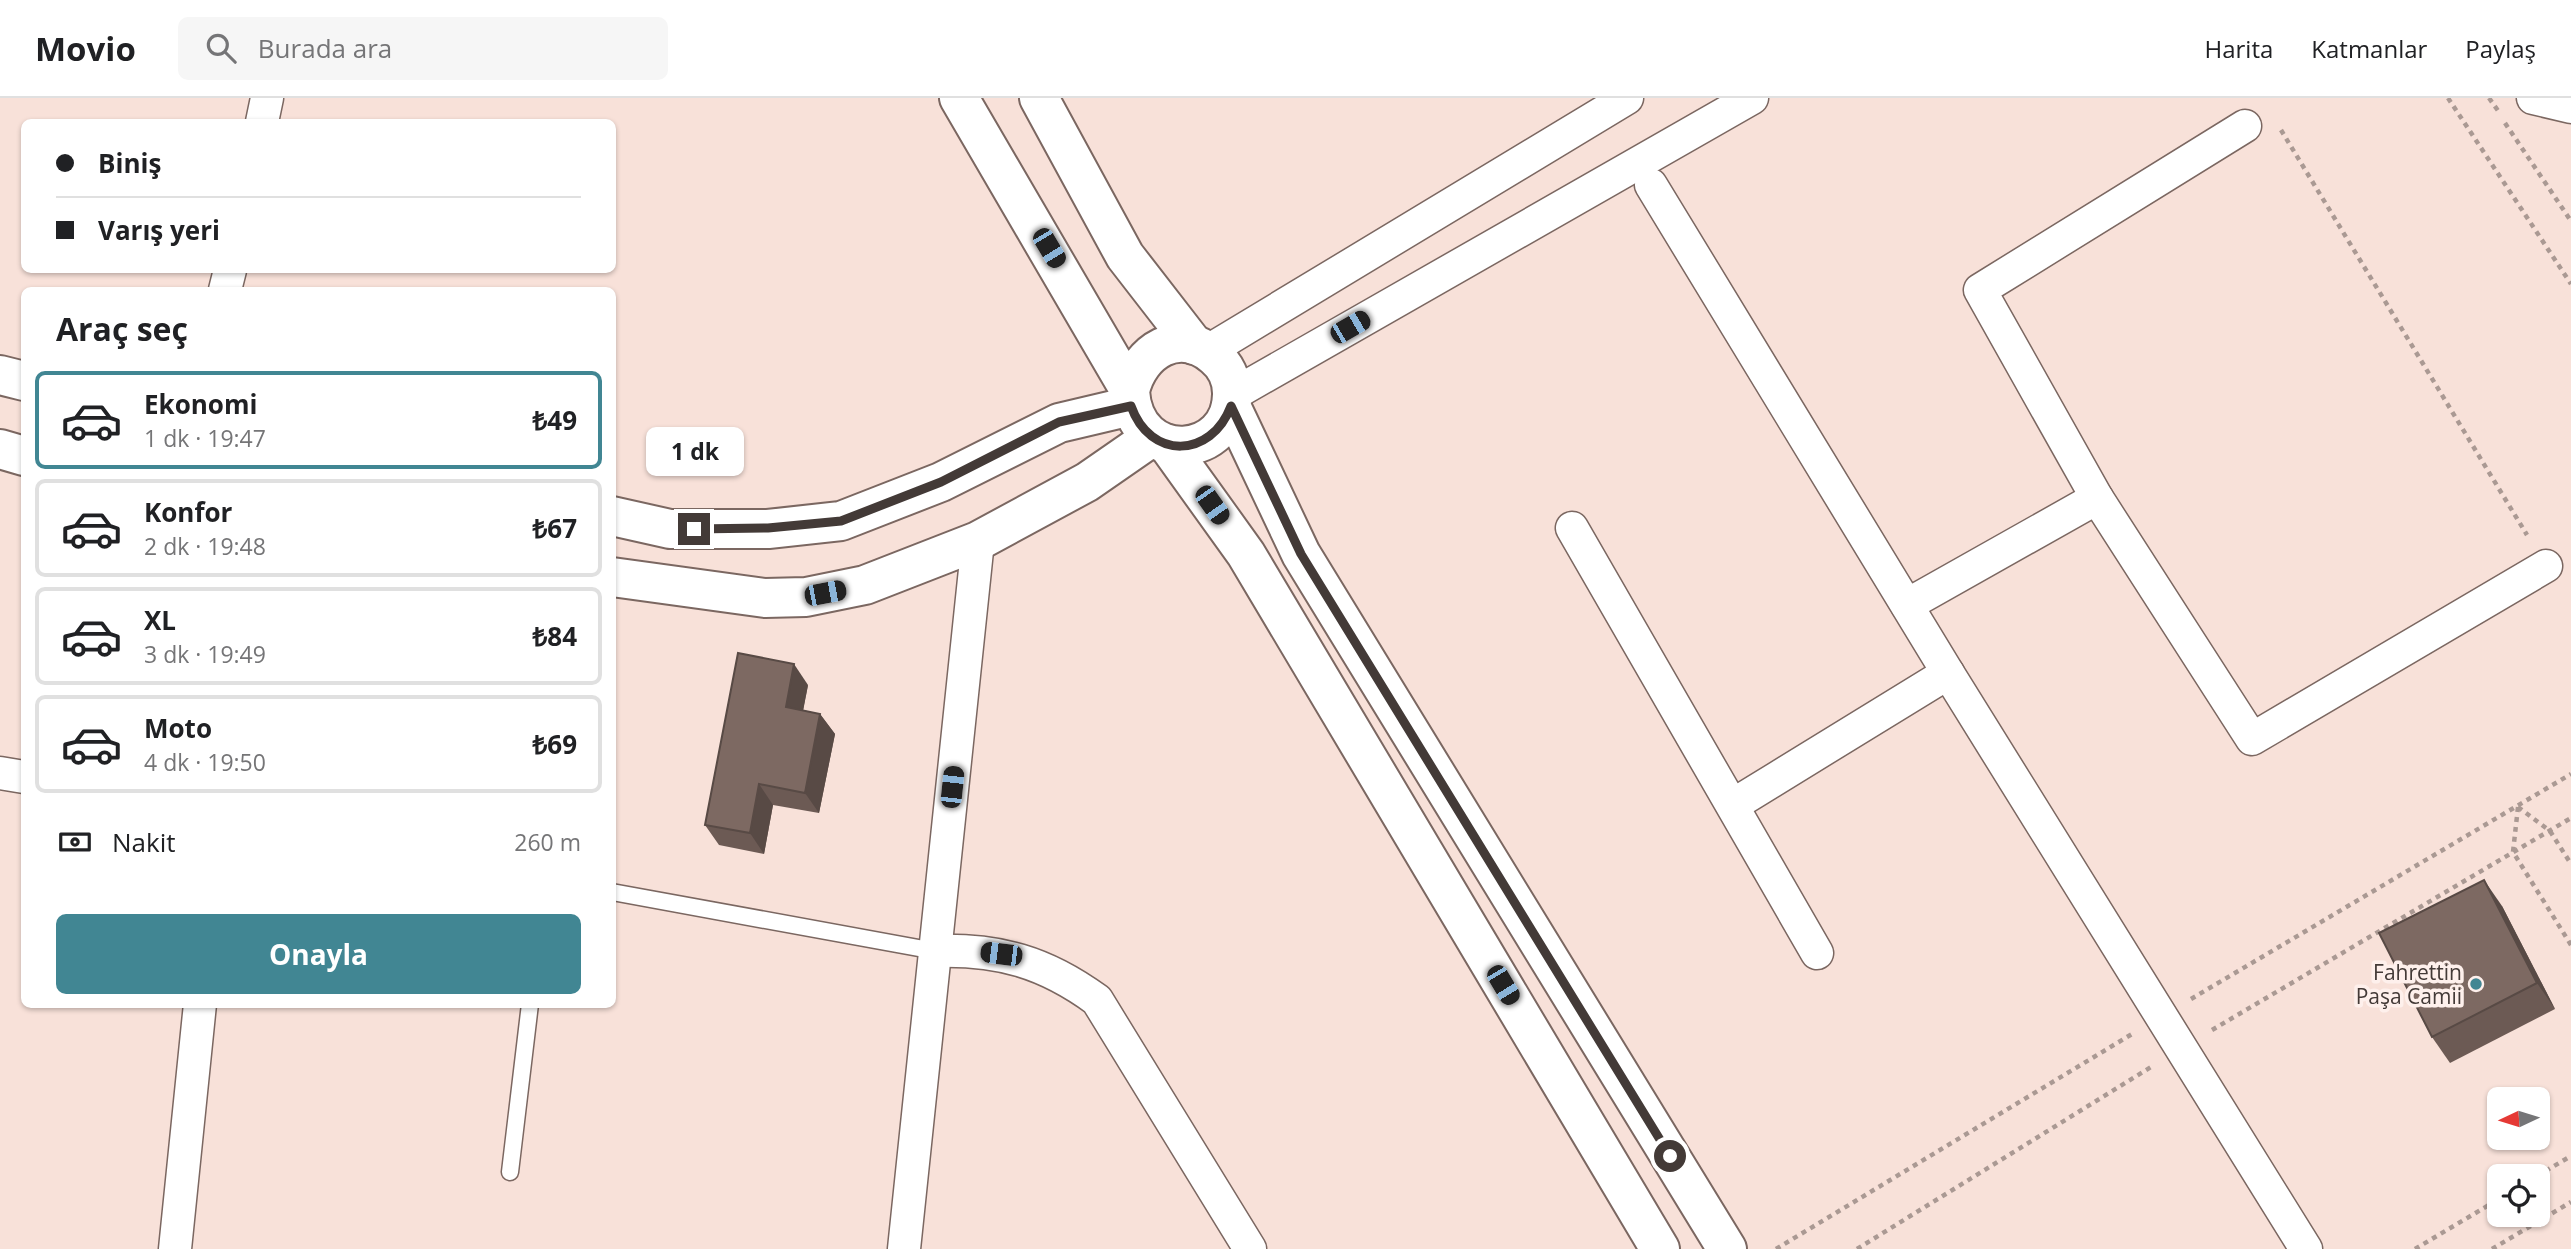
<!DOCTYPE html>
<html lang="tr">
<head>
<meta charset="utf-8">
<style>
	:root { --surface:#fff; --page:#f6f6f6; --text:#202124; --muted:#757577; --line:#e0e0e0; --accent:#418693 }
	body { margin:0; font-family:"Open Sans",sans-serif; background:var(--page); color:var(--text); height:100vh; display:flex; flex-direction:column; font-size:26px; white-space:nowrap }
	* { box-sizing:border-box; margin:0 }
	p { font-size:23px; color:var(--muted) }
	.icon { flex:none; width:38px; height:38px; fill:none; stroke:currentColor; stroke-width:2; stroke-linecap:round; stroke-linejoin:round }
	.map { position:relative; flex:1; overflow:hidden }
	.side { position:absolute; left:21px; top:189px; width:595px; height:721px; display:flex; flex-direction:column; background:var(--surface); border-radius:10px; box-shadow:0 2px 5px #0004 }
	.side>* { flex:none }
	.guide { position:absolute; left:21px; top:21px; width:595px; height:154px; border-radius:10px; box-shadow:0 2px 5px #0004; display:grid; align-content:center; height:154px; padding:0 35px; background:var(--surface) }
	.needle { width:46px; rotate:266deg }
	.buttons { position:absolute; left:2487px; top:989px; display:grid; gap:14px }
	.buttons a { display:grid; place-items:center; width:63px; height:63px; border-radius:10px; background:var(--surface); box-shadow:0 2px 5px #0004; font-size:35px }
	.end { position:absolute; width:32px; height:32px; margin:-16px; border:9px solid #433a37; background:#fff; box-shadow:0 0 0 4px #fff }
	.from { border-radius:50% }
	.bubble { position:absolute; height:49px; border-radius:10px; background:var(--surface); box-shadow:0 2px 5px #0004; font-size:23px; font-weight:700; line-height:49px; text-align:center }
	.car { position:absolute; width:21px; height:42px; margin:-21px -10px; border-radius:9px; box-shadow:0 0 5px 2px #0007; background:linear-gradient(#222 24%,#8ab4d8 0 40%,#222 0 76%,#8ab4d8 0 86%,#222 0) }
	.guide b { display:flex; align-items:center; gap:24px; height:66px; font-size:26px }
	.guide b+b { border-top:2px solid var(--line) }
	.guide i { width:18px; height:18px; background:var(--text) }
	ul { padding:0; list-style:none }
	li { display:flex; align-items:center; gap:21px; height:98px; margin:0 14px 10px; padding:0 21px; border:4px solid var(--line); border-radius:10px }
	li div { flex:1 }
	li b { display:block; font-size:26px }
	li em { font-style:normal; font-weight:700 }
	li.on { border-color:var(--accent) }
	li>.icon { width:63px; height:63px; stroke-width:1.5 }
	h2 { padding:0 35px; font-size:32px; line-height:84px }
	.pay { display:flex; align-items:center; gap:18px; height:77px; padding:0 35px; font-size:26px }
	.pay p { margin-inline-start:auto }
	.cta { display:flex; gap:14px; margin-top:auto; padding:14px 35px }
	.cta a { flex:1; height:80px; border-radius:10px; background:var(--accent); color:#fff; font-size:28px; font-weight:700; line-height:80px; text-align:center }
	header { display:flex; align-items:center; gap:42px; box-sizing:border-box; height:98px; padding:0 35px; background:var(--surface); border-bottom:2px solid var(--line) }
	header strong { font-size:33px }
	nav { display:flex; gap:38px; margin-inline-start:auto; font-size:24px }
	.search { width:490px; height:63px; background:var(--page); display:flex; align-items:center; gap:18px; box-sizing:border-box; padding:0 24px; border-radius:10px; color:var(--muted); font-size:26px }
	.map>svg:first-child { display:block }
	.lines { fill:none; stroke-linecap:round; stroke-linejoin:round }
	.service-casing { stroke:#7b6761; stroke-width:19 }
	.minor-casing { stroke:#7b6761; stroke-width:35 }
	.tertiary-casing { stroke:#7b6761; stroke-width:42 }
	.path { stroke:#aa9993; stroke-width:4.5; stroke-dasharray:5 5; stroke-linecap:butt }
	.service { stroke:#fff; stroke-width:16 }
	.minor { stroke:#fff; stroke-width:32 }
	.tertiary { stroke:#fff; stroke-width:38 }
	.wall { fill:#6c5a54 }
	.shaded-wall { fill:#584a45 }
	.building { fill:#7d6962; stroke:#584a45; stroke-width:2 }
	.route { stroke:#433a37; stroke-width:9 }
	.poi-dot { fill:#418693; stroke:#fef0ec; stroke-width:2.5 }
	.labels { text-anchor:middle; dominant-baseline:central; stroke-width:7; stroke-linejoin:round; paint-order:stroke }
	.poi-label { font-size:21px; fill:#433a37; stroke:#fef0ec; text-anchor:end }
</style>
</head>
<body>
<header>
<strong>Movio</strong>
<div class="search"><svg class="icon" aria-label="search" viewBox="0 0 24 24"><circle cx="10" cy="10" r="6"/><path d="M15 15l6 6"/></svg>Burada ara</div>
<nav><a>Harita</a><a>Katmanlar</a><a>Paylaş</a></nav>
</header>
<div class="map">
<svg width="2571" height="1151" viewBox="0 0 2571 1151">
	<rect width="100%" height="100%" fill="#f8e1d9"/>
	<g class="lines">
		<g class="service-casing">
			<g id="service">
				<path d="M612,794L935,853"/>
				<path d="M510,1074L530,906"/>
			</g>
		</g>
		<g class="minor-casing">
			<g id="minor">
				<path d="M2533,0L2571,9"/>
				<path d="M262,24L267,0"/>
				<path d="M2245,28L1980,192L2097,400L2252,641L2546,468"/>
				<path d="M1651,87L1948,575L2306,1151"/>
				<path d="M225,192L230,172"/>
				<path d="M1208,253L1627,0"/>
				<path d="M1232,297L1752,0"/>
				<path d="M1572,430L1817,855"/>
				<path d="M1907,507L2097,400"/>
				<path d="M0,675L24,679"/>
				<path d="M1733,707L1948,575"/>
				<path d="M935,853C999,851 1045,864 1097,902L1250,1151"/>
				<path d="M175,1151L200,906"/>
				<path d="M904,1151L978,443"/>
			</g>
		</g>
		<g class="tertiary-casing">
			<g id="tertiary">
				<path d="M959,0L1130,293C1135,370 1233,361 1232,295C1232,281 1225,267 1214,258C1179,228 1139,253 1130,293"/>
				<path d="M1039,0L1125,158L1194,247"/>
				<path d="M0,277L24,283"/>
				<path d="M1231,308L1301,456L1727,1151"/>
				<path d="M1167,346L1246,456L1660,1151"/>
				<path d="M0,351L24,358"/>
				<path d="M612,418L670,431H768L841,423L941,384L1059,325L1131,308"/>
				<path d="M612,479L765,500L806,499L865,487L978,443L1087,384L1152,339"/>
			</g>
		</g>
		<g class="path">
			<path d="M2448,0L2571,186"/>
			<path d="M2489,0L2499,14"/>
			<path d="M2505,25L2571,123"/>
			<path d="M2281,32L2527,437"/>
			<path d="M2518,709L2513,754L2571,847"/>
			<path d="M2518,709L2550,733L2571,766"/>
			<path d="M2191,901L2571,676"/>
			<path d="M2212,932L2571,720"/>
			<path d="M2537,1078L2571,1058"/>
			<path d="M1776,1151L2132,936"/>
			<path d="M1857,1151L2151,969"/>
			<path d="M2415,1151L2499,1101"/>
			<path d="M2492,1151L2571,1104"/>
		</g>
		<use href="#service" class="service"/>
		<use href="#minor" class="minor"/>
		<use href="#tertiary" class="tertiary"/>
	</g>
	<g class="wall">
		<path d="M808,587L803,612L820,616L835,636L819,715L773,707L764,756L719,747L705,727Z"/>
		<path d="M2502,808L2555,911L2450,965L2432,939Z"/>
	</g>
	<g class="shaded-wall">
		<path d="M794,566L808,587L800,629L786,609Z"/>
		<path d="M820,616L835,636L819,715L805,695Z"/>
		<path d="M759,686L773,707L764,756L750,735Z"/>
		<path d="M2484,782L2502,808L2555,911L2537,885Z"/>
	</g>
	<g class="building">
		<path d="M738,555L794,566L786,609L820,616L805,695L759,686L750,735L705,727Z"/>
		<path d="M2484,782L2537,885L2432,939L2379,835Z"/>
	</g>
	<g class="lines">
		<path class="route" d="M694,431L768,430L841,423L941,384L1059,324L1131,308C1150,362 1211,361 1231,308L1301,456L1670,1058"/>
	</g>
	<circle class="poi-dot" cx="2476" cy="886" r="7"/>
	<g class="labels">
		<g class="poi-label">
			<text x="2462" y="874">Fahrettin<tspan x="2462" dy="24">Paşa Camii</tspan></text>
		</g>
	</g>
</svg>
<div class="buttons">
<a><svg class="needle" viewBox="-14 -14 28 28"><path d="M0-13l5 13h-10z" fill="#e53935"/><path d="M0 13l5-13h-10z" fill="#757577"/></svg></a>
<a><svg class="icon" aria-label="locate" viewBox="0 0 24 24"><circle cx="12" cy="12" r="6"/><path d="M12 2v4M12 18v4M2 12h4M18 12h4"/></svg></a>
</div>
<i class="end from" style="left:1670px;top:1058px"></i>
<i class="end" style="left:694px;top:431px"></i>
<div class="bubble" style="left:646px;top:329px;width:98px">1 dk</div>
<i class="car" style="left:1049px;top:150px;rotate:149deg"></i>
<i class="car" style="left:1350px;top:229px;rotate:60deg"></i>
<i class="car" style="left:1212px;top:407px;rotate:145deg"></i>
<i class="car" style="left:825px;top:495px;rotate:79deg"></i>
<i class="car" style="left:952px;top:689px;rotate:6deg"></i>
<i class="car" style="left:1001px;top:856px;rotate:277deg"></i>
<i class="car" style="left:1503px;top:887px;rotate:149deg"></i>
<div class="guide">
<b><i class="from"></i>Biniş</b>
<b><i></i>Varış yeri</b>
</div>
<section class="side">
<h2>Araç seç</h2>
<ul>
<li class="on"><svg class="icon" aria-label="car" viewBox="0 0 24 24"><path d="M5 17H2v-5l4-1 3-4h7l3 4 3 1v5h-3M9 17h6M6 11h13"/><circle cx="7" cy="17" r="2"/><circle cx="17" cy="17" r="2"/></svg><div><b>Ekonomi</b><p>1 dk · 19:47</p></div><em>₺49</em></li>
<li><svg class="icon" aria-label="car" viewBox="0 0 24 24"><path d="M5 17H2v-5l4-1 3-4h7l3 4 3 1v5h-3M9 17h6M6 11h13"/><circle cx="7" cy="17" r="2"/><circle cx="17" cy="17" r="2"/></svg><div><b>Konfor</b><p>2 dk · 19:48</p></div><em>₺67</em></li>
<li><svg class="icon" aria-label="car" viewBox="0 0 24 24"><path d="M5 17H2v-5l4-1 3-4h7l3 4 3 1v5h-3M9 17h6M6 11h13"/><circle cx="7" cy="17" r="2"/><circle cx="17" cy="17" r="2"/></svg><div><b>XL</b><p>3 dk · 19:49</p></div><em>₺84</em></li>
<li><svg class="icon" aria-label="car" viewBox="0 0 24 24"><path d="M5 17H2v-5l4-1 3-4h7l3 4 3 1v5h-3M9 17h6M6 11h13"/><circle cx="7" cy="17" r="2"/><circle cx="17" cy="17" r="2"/></svg><div><b>Moto</b><p>4 dk · 19:50</p></div><em>₺69</em></li>
</ul>
<div class="pay"><svg class="icon" aria-label="cash" viewBox="0 0 24 24"><path d="M3 7h18v10H3z"/><circle cx="12" cy="12" r="2"/></svg>Nakit<p>260 m</p></div>
<div class="cta"><a>Onayla</a></div>
</section>
</div>
</body>
</html>
